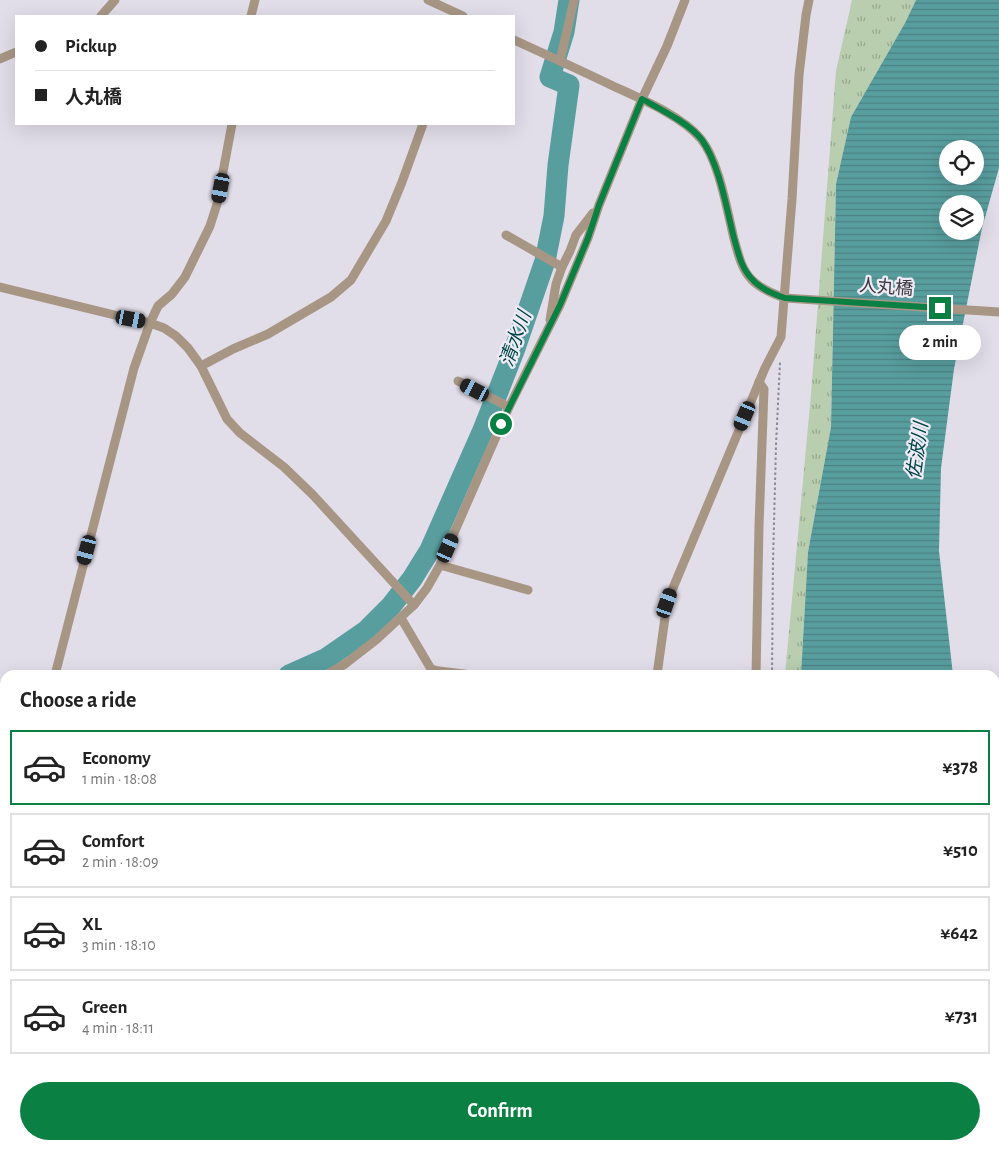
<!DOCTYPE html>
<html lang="en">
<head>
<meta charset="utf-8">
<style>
	:root { --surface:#fff; --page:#f6f6f6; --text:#222; --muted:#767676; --line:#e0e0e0; --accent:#0b8043 }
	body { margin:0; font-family:"Alegreya Sans","Noto Sans JP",sans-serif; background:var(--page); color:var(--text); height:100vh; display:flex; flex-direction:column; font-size:19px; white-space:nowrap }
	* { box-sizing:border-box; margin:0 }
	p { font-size:16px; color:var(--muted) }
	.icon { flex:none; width:28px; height:28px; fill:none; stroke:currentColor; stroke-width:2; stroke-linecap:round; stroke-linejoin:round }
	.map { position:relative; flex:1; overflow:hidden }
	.sheet { position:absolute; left:0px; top:670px; width:1000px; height:480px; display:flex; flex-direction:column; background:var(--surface); border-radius:15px 15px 0 0; box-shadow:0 5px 20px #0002 }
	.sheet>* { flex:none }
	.hud { position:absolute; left:15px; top:15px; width:500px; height:110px; border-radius:0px; box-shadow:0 5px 20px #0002; display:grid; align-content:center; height:110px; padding:0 20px; background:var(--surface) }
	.buttons { position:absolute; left:939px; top:140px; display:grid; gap:10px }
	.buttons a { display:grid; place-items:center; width:45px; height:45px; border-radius:50%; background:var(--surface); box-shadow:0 5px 20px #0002; font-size:25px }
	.end { position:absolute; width:22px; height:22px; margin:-11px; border:6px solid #0b8043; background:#fff; box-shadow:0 0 0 2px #fff }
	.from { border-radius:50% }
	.bubble { position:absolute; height:35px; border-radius:18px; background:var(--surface); box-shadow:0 5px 20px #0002; font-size:16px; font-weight:600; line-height:35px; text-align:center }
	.car { position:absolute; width:15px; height:30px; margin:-15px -8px; border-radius:6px; box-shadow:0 0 4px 1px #0007; background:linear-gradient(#222 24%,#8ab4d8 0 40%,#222 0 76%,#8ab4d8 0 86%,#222 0) }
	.hud b { display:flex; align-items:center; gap:18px; height:48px; font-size:19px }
	.hud b+b { border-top:1px solid var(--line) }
	.hud i { width:12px; height:12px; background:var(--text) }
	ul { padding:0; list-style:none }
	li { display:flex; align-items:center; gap:15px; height:75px; margin:0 10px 8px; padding:0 10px; border:2px solid var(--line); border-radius:0px }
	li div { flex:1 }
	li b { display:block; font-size:19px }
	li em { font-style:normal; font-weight:600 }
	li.on { border-color:var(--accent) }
	li>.icon { width:45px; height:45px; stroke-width:1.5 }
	h2 { padding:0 20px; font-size:22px; line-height:60px }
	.button { display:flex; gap:10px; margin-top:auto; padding:10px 20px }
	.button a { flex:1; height:58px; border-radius:30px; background:var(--accent); color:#fff; font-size:20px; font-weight:600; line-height:58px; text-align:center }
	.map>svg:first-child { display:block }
	.grass { fill:url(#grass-tufts) }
	.water { fill:url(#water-rules); fill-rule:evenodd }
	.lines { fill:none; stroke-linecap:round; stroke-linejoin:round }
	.river { stroke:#599e9f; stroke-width:21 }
	.minor-tunnel { stroke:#c0bcc7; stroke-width:9; stroke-dasharray:9 4.5; stroke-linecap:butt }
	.path { stroke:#8b8890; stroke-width:2; stroke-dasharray:2.5 2.5; stroke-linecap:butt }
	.minor { stroke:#a89685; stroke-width:9 }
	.secondary { stroke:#8c735a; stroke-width:12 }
	.rail-casing { stroke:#929098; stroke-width:5.5 }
	.rail { stroke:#eeebf6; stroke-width:4; stroke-dasharray:11; stroke-linecap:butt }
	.route { stroke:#0b8043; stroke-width:6 }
	.labels { text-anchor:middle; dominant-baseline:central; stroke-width:4.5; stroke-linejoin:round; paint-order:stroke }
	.street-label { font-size:18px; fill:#3b3a3e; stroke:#eeebf6 }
	.water-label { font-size:19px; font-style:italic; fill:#004545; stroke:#eeebf6 }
</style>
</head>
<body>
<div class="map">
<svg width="999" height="1150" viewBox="0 0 999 1150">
	<defs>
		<pattern id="grass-tufts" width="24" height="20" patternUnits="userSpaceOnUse" patternTransform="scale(1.25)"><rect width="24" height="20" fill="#b8ceae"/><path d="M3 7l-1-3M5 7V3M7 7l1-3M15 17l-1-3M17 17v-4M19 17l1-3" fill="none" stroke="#97a88f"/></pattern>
		<pattern id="water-rules" width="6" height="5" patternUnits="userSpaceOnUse" patternTransform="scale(1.25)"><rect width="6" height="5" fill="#599e9f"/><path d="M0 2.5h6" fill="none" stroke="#4b8283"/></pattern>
	</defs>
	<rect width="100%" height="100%" fill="#e1dde9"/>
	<g class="grass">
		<path d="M852,0H916L905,23L851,117L836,184L831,427L808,552L801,675H785L811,394L836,71Z"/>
		<path d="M722,1145H766L764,1150H719Z"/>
	</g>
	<g class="water">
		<path d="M916,0H999V168L982,228L954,369L941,468L939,551L953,675H801L808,552L831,427L836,184L851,117L905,23ZM948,149H975V176H948ZM948,204H975V231H948Z"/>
		<path d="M766,1145H939V1150H764Z"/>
	</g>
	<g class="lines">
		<g class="river">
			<path d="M289,675L327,658L366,631L391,606L412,579L430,550L483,430L514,351L545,261L554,216L558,165L569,85L550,77L564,32L569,0"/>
			<path d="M0,728L5,727"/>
		</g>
		<g class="minor-tunnel">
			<path d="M88,1150L89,1145"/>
			<path d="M415,1150V1145"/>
		</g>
		<path class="path" d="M772,675L773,562L776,445L780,362"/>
		<g class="minor">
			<path d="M428,0L463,16"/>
			<path d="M101,16L115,0"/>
			<path d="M251,16L255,0"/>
			<path d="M514,40C547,55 580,70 613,86C639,98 682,116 701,139C719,161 727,210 734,239C738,253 741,269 752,280C761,289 773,294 785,298L999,312"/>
			<path d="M0,59L16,52"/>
			<path d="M560,61L574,0"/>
			<path d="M506,235L562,267"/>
			<path d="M0,287L131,319L150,323L164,328L176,336L188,348L201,366L227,419L240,433L284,467L313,495L414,605"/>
			<path d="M550,320L556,284L562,267L570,251L576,235L593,213"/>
			<path d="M201,366L233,349L268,334L331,297L351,280L386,221L402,182L423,124"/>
			<path d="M458,381L509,407"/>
			<path d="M440,565L528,590"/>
			<path d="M401,618L431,669L439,671L472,675"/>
			<path d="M55,675L134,368L150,323L158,306L172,294L185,277L210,226L217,204L232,124"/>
			<path d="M326,675L345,664L376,640L414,605L427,588L440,565L509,407L560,305L588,238L599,205L642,99L667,46L685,0"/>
			<path d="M657,675L667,603L673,588L765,368L781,337L792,199L799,75L806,15L809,0"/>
			<path d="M756,675L759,526L764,389L759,382"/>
			<path d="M0,710H5"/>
			<path d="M0,747H5"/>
			<path d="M0,807L5,801"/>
			<path d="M0,1103L5,1098"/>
			<path d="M683,1150L684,1145"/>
			<path d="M699,1150L701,1145"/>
		</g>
		<g class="secondary">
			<path d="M995,903L999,852"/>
			<path d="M967,1150L968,1145"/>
		</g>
		<g class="rail-casing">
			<g id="rail">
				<path d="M995,1070H999"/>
				<path d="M0,1148L36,1145"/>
				<path d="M75,1150L133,1145"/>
			</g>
		</g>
		<use href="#rail" class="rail"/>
	</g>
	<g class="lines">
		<path class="route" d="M501,424L560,305L588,238L599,205L642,99C660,109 689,123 702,140C720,166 726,207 734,238C738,252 741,268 752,279C760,289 773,294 785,298L940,308"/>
	</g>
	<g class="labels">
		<g class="street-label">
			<text transform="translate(886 288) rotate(4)">人丸橋</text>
		</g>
		<g class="water-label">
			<text transform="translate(516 339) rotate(-70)">清水川</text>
			<text transform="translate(918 451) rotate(-82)">佐波川</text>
		</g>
	</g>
</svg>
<div class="buttons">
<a><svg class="icon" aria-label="locate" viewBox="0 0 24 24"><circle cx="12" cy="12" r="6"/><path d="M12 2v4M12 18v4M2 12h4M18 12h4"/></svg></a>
<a><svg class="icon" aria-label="layers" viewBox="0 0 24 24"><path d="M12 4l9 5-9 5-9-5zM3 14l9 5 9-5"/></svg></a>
</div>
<i class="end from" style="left:501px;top:424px"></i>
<i class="end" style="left:940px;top:308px"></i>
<div class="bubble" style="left:899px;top:325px;width:82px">2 min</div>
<i class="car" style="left:221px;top:188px;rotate:191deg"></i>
<i class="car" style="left:131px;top:319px;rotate:101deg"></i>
<i class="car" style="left:475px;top:390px;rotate:297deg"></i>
<i class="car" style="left:745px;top:416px;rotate:203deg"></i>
<i class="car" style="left:448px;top:548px;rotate:24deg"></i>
<i class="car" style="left:87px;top:550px;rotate:195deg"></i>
<i class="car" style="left:667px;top:603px;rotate:19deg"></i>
<div class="hud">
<b><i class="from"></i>Pickup</b>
<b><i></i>人丸橋</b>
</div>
<section class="sheet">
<h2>Choose a ride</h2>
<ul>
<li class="on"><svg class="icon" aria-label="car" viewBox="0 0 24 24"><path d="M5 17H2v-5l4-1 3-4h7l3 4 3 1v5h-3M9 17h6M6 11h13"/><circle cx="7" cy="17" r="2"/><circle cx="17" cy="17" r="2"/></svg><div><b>Economy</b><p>1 min · 18:08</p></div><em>¥378</em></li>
<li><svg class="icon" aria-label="car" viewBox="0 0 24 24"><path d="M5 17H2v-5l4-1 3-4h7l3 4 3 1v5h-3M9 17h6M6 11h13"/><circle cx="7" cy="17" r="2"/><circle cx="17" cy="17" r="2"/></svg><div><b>Comfort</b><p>2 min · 18:09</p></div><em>¥510</em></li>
<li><svg class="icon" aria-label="car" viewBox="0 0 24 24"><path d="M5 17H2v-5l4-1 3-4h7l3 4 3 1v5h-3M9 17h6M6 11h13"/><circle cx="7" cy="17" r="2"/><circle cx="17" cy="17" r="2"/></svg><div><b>XL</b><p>3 min · 18:10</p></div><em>¥642</em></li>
<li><svg class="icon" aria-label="car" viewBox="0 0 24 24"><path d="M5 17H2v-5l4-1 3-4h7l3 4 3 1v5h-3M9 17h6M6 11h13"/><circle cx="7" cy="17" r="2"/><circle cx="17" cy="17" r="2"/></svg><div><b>Green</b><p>4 min · 18:11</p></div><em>¥731</em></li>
</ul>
<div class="button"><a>Confirm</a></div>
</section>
</div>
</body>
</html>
